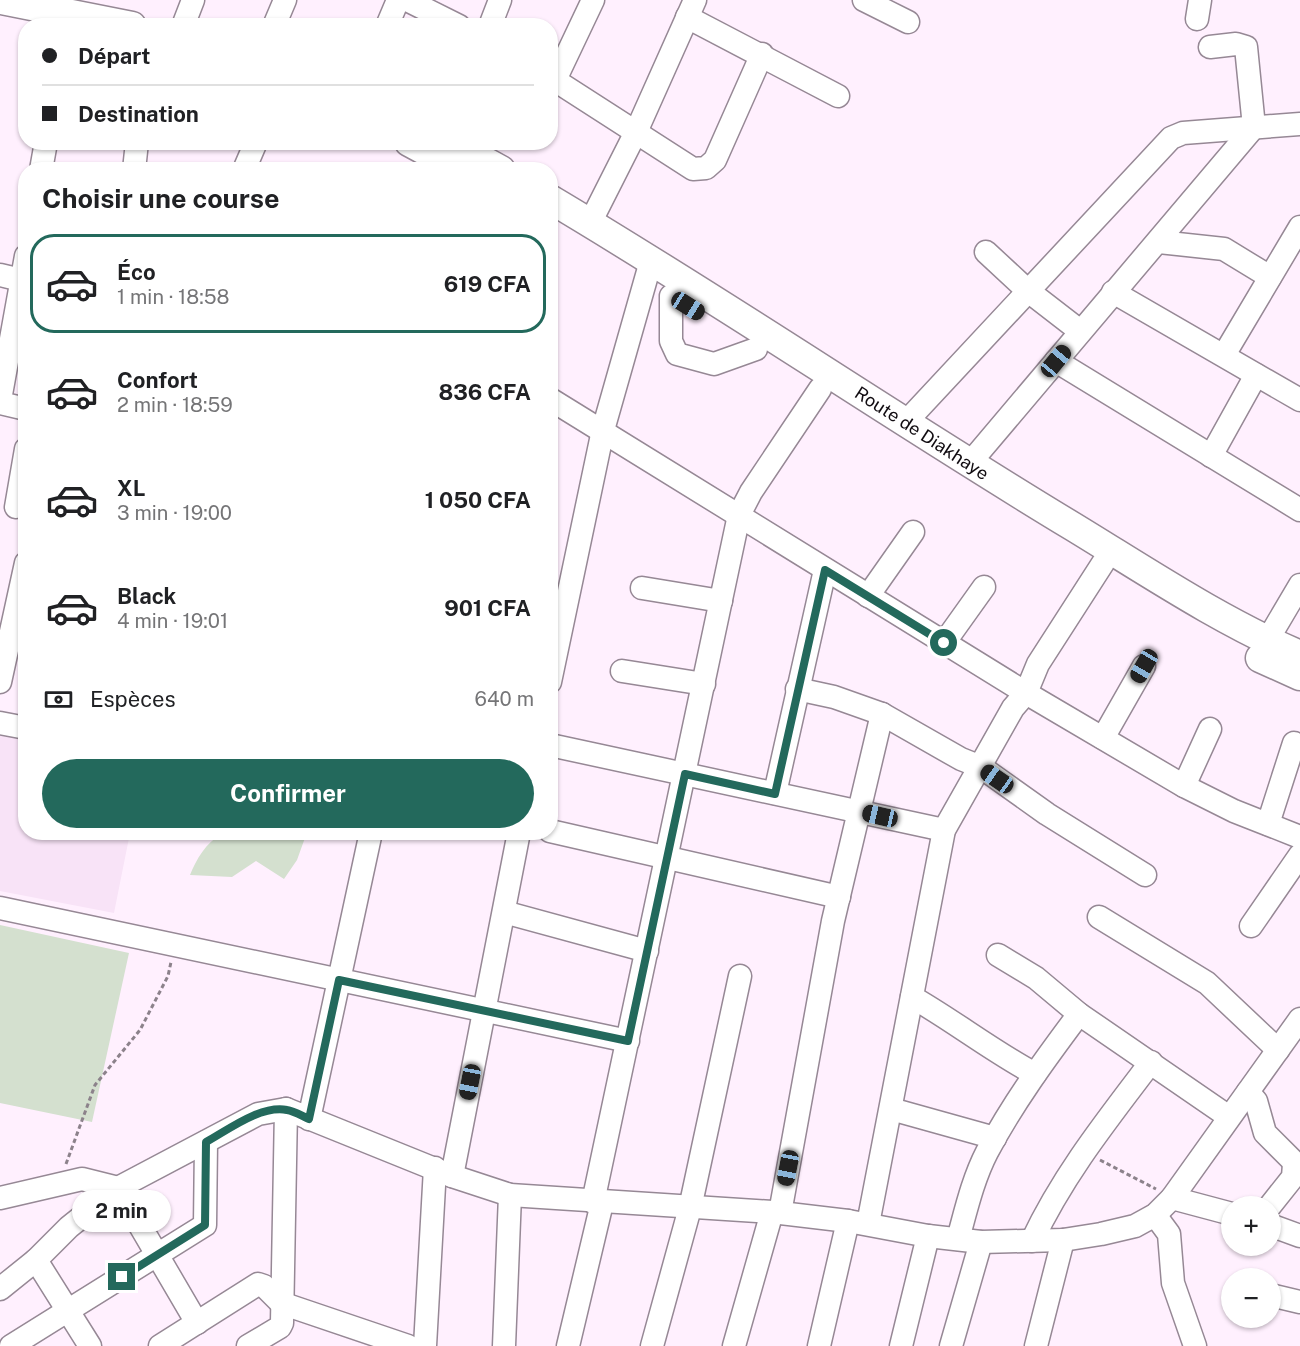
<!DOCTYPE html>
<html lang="fr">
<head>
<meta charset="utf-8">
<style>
	:root { --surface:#fff; --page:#f2f2f2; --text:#202124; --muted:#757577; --line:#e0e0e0; --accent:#23695c }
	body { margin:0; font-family:"Public Sans",sans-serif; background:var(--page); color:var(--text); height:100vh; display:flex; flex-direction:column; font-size:22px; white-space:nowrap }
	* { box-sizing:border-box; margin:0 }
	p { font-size:20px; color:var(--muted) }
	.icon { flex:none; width:33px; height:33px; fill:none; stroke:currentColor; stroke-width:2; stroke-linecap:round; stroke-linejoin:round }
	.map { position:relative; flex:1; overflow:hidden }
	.side { position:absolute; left:18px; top:162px; width:540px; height:678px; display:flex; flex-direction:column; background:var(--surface); border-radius:24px; box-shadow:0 2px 4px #0004 }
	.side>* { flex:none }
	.guide { position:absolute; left:18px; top:18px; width:540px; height:132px; border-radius:24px; box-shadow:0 2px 4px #0004; display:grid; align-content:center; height:132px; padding:0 24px; background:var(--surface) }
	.tools { position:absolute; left:1221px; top:1196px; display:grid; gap:12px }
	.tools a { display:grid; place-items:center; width:60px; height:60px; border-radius:50%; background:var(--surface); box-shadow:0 2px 4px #0004; font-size:30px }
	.end { position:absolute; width:27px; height:27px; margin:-14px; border:8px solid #23695c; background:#fff; box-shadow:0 0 0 3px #fff }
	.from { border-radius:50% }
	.bubble { position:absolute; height:42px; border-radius:21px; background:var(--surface); box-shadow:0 2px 4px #0004; font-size:20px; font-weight:700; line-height:42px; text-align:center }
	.car { position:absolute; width:18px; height:36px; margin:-18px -9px; border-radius:8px; box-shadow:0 0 4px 2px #0007; background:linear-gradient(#222 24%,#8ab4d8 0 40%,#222 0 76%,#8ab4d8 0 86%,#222 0) }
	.guide b { display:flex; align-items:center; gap:21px; height:57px; font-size:22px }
	.guide b+b { border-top:2px solid var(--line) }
	.guide i { width:15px; height:15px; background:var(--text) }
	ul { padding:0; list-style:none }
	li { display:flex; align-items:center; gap:18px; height:99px; margin:0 12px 9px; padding:0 12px; border:3px solid transparent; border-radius:24px }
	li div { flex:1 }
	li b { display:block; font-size:22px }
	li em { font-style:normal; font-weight:700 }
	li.selected { border-color:var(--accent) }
	li>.icon { width:54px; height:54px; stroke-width:1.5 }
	h2 { padding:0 24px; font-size:27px; line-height:72px }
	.pay { display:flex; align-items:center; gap:15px; height:66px; padding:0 24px; font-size:22px }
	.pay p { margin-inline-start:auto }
	.primary-button { display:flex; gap:12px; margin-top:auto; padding:12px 24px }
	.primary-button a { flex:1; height:69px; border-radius:36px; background:var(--accent); color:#fff; font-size:24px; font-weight:700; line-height:69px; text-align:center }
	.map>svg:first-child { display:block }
	.built { fill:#f8e3f7 }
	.green { fill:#d4e0cf }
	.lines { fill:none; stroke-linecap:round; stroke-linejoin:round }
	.minor-casing { stroke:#968895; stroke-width:25 }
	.major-casing { stroke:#968895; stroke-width:31 }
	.path { stroke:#8c828b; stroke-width:3; stroke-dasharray:4.5 3; stroke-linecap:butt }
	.minor { stroke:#fff; stroke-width:22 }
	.major { stroke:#fff; stroke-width:28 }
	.route { stroke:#23695c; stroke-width:8 }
	.labels { text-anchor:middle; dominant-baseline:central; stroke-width:4.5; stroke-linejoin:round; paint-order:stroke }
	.street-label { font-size:18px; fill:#110c11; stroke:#fff }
</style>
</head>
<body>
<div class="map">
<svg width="1300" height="1346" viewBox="0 0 1300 1346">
	<rect width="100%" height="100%" fill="#fff0fe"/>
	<path class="built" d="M0,734L25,739L26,832L130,833L114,913L0,891Z"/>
	<g class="green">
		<path d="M303,832L306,835L297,860L284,879L256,861L232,877L190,875C196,860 206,842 222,834C232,829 288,832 303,832Z"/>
		<path d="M0,925L129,953L92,1122L0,1103Z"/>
	</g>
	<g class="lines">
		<g class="minor-casing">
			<g id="minor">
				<path d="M407,0L459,26"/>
				<path d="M864,0L908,22"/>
				<path d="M687,17L838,96"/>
				<path d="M1197,19L1200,0"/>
				<path d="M183,26L193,0"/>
				<path d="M274,26L285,0"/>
				<path d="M387,26L398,0"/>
				<path d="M490,26L500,0"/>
				<path d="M550,77L693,169L706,168L715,160L762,54"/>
				<path d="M555,80L593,0"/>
				<path d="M41,170L46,142"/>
				<path d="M134,170L137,142"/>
				<path d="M244,170L256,142"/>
				<path d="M590,223L636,132L695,0"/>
				<path d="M1159,242L1224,249L1270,277"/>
				<path d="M986,252L1027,290L1080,331"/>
				<path d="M0,275L21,280"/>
				<path d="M1113,292L1300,400"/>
				<path d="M671,296V341L677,354L714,364L756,349"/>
				<path d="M1224,355L1300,227"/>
				<path d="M1056,361L1300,510"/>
				<path d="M550,399L1026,693L1184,786L1234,811L1300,837"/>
				<path d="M0,400L26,256"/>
				<path d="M0,403L26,409"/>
				<path d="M906,422L1171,138L1183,133L1300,124"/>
				<path d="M1211,456L1256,375"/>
				<path d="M969,464L1254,127L1246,47L1236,44L1210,47"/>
				<path d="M16,507L26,449"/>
				<path d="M642,588L721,601"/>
				<path d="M868,596L913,532"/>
				<path d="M1267,641L1300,585"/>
				<path d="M944,643L984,587"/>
				<path d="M622,671L704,684"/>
				<path d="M0,682L26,563"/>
				<path d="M550,682L603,430L651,261"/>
				<path d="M797,689L834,697L882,714L961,759L981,767L1047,814L1145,875"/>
				<path d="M0,723L26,728"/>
				<path d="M1103,738L1144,666"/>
				<path d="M550,745L944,830"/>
				<path d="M1184,786L1210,729"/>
				<path d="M775,793L825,570"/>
				<path d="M1268,824L1294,743"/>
				<path d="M550,831L839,897"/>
				<path d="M0,908L628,1041"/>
				<path d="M504,912L647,951"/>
				<path d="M1099,917L1207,983L1278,1050"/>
				<path d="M1251,926L1300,855"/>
				<path d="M998,955L1036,978L1079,1014L1229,1117"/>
				<path d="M912,997C954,1021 992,1051 1035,1074"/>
				<path d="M1248,1092L1256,1101L1265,1133L1300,1168"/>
				<path d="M891,1109L995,1138"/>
				<path d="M309,1119L371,832"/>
				<path d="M452,1176L519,832"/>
				<path d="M0,1198L82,1179L118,1188L197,1323"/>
				<path d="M1172,1198L1232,1214"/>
				<path d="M593,1202L739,515L751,492L820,389"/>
				<path d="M1270,1206L1293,1177L1294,1164"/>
				<path d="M780,1213L833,921L882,714"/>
				<path d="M1155,1215L1169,1234L1173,1283L1195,1346"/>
				<path d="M868,1224L944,830L1013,708L1026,693L1038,664L1103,563"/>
				<path d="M1270,1225L1300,1236"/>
				<path d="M958,1239C966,1210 973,1179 987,1152C1013,1103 1046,1058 1079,1014"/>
				<path d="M1032,1241C1063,1175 1107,1120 1151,1062"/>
				<path d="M36,1260L90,1346"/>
				<path d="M0,1289L36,1260L69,1227L118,1188L258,1114L286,1109L452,1176L510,1195L772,1212L848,1221L928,1236L981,1242L1063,1240L1101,1234L1135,1226L1155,1215L1172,1198L1300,1019"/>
				<path d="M1270,1295L1300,1302"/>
				<path d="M11,1346L205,1225L206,1142"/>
				<path d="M160,1346L258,1284L264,1286L281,1303L408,1346"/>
				<path d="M248,1346L280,1327L282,1323L286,1109"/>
				<path d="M425,1346L435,1168"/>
				<path d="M504,1346L510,1195"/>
				<path d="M568,1346L602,1203"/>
				<path d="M652,1346L690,1208L740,976"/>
				<path d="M734,1346L772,1212"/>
				<path d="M819,1346L848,1221"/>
				<path d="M901,1346L928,1236"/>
				<path d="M951,1346L981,1242"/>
				<path d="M1036,1346L1063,1240"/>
			</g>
		</g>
		<g class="major-casing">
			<g id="major">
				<path d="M1,0L132,26"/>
				<path d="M409,142L461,170"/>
				<path d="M450,142L501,170"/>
				<path d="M550,199C727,304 896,420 1072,526C1146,571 1220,621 1300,655"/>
				<path d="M1260,658L1300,676"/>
			</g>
		</g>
		<g class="path">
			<path d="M1100,1160L1156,1189"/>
			<path d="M66,1164L95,1085L140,1030L168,976L171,962"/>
		</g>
		<use href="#minor" class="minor"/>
		<use href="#major" class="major"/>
	</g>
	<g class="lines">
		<path class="route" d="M122,1277L205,1225L206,1142C228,1130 260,1105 287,1110C294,1111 302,1116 309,1119L339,980L628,1041L685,774L775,794L825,570L944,643"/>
	</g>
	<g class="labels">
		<g class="street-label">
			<text transform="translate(922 433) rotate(33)">Route de Diakhaye</text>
		</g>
	</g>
</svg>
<div class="tools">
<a>+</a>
<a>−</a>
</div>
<i class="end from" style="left:944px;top:643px"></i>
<i class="end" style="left:122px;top:1277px"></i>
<div class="bubble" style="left:72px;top:1190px;width:99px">2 min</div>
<i class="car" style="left:688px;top:306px;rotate:122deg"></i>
<i class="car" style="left:1056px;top:361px;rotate:40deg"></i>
<i class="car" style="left:1144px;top:666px;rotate:210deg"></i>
<i class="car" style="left:997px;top:779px;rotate:305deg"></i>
<i class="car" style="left:880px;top:816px;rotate:283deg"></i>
<i class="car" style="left:470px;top:1082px;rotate:191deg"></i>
<i class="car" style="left:788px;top:1168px;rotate:191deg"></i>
<div class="guide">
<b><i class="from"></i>Départ</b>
<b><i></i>Destination</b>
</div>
<section class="side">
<h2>Choisir une course</h2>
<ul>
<li class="selected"><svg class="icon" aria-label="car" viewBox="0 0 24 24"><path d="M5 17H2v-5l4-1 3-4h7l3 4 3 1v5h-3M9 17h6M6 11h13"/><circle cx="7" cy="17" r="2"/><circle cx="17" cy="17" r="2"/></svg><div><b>Éco</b><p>1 min · 18:58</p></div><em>619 CFA</em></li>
<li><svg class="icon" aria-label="car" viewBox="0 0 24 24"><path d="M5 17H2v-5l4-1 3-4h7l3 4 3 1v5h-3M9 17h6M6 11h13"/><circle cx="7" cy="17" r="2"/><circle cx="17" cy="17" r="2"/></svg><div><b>Confort</b><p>2 min · 18:59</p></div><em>836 CFA</em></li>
<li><svg class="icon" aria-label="car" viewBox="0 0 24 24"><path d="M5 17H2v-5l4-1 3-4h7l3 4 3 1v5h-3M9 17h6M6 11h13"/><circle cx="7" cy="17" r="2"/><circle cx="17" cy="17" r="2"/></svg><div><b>XL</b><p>3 min · 19:00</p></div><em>1 050 CFA</em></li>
<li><svg class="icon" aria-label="car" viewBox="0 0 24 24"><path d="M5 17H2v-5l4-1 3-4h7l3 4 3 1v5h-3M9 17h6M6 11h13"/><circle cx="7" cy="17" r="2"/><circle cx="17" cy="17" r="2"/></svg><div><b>Black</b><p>4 min · 19:01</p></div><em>901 CFA</em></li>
</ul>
<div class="pay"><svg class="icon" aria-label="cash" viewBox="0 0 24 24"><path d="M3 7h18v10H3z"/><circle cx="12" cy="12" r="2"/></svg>Espèces<p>640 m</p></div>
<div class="primary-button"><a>Confirmer</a></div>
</section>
</div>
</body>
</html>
